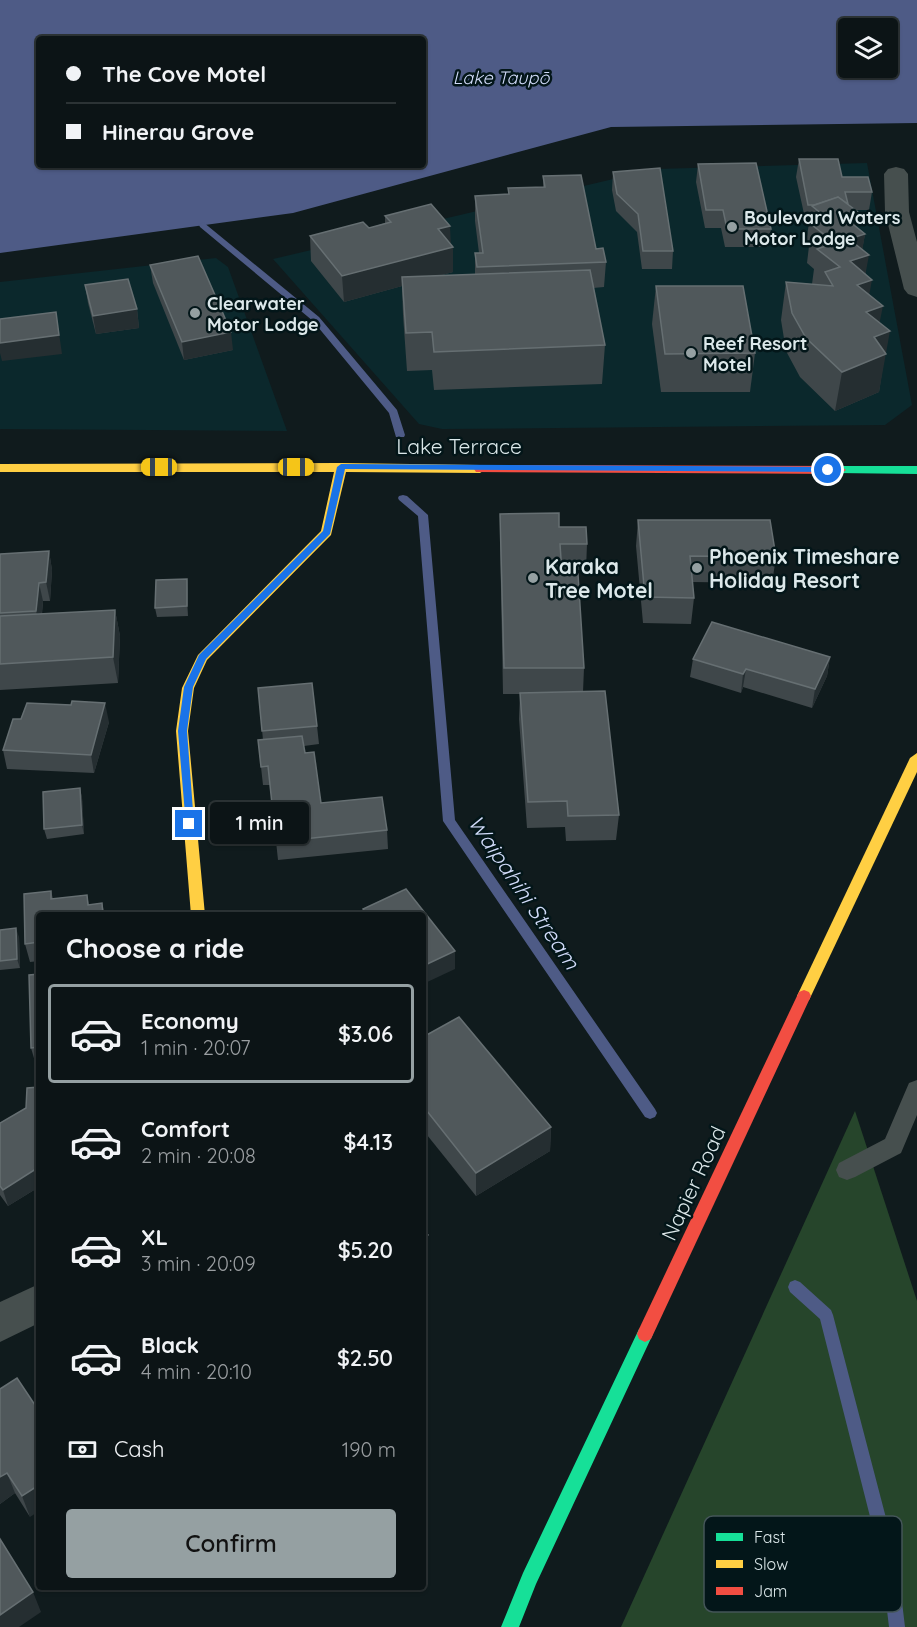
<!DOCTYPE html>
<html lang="en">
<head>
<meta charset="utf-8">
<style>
	:root { --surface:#0c1416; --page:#1a2123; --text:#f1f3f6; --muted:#9a9ea1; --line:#2c3335; --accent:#95a0a2 }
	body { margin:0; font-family:Quicksand,sans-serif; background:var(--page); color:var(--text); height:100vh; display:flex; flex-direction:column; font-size:22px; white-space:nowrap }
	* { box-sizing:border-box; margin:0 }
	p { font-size:20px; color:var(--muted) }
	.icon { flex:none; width:33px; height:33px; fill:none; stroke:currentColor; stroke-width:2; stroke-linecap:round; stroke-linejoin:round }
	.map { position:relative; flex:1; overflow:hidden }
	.details { position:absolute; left:36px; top:912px; width:390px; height:678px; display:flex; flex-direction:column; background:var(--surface); border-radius:6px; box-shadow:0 2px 4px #0004,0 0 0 2px var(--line) }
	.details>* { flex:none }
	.top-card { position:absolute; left:36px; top:36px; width:390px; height:132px; border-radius:6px; box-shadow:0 2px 4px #0004,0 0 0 2px var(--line); display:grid; align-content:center; height:132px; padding:0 30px; background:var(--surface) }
	.tools { position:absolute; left:838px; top:18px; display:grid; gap:12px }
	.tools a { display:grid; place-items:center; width:60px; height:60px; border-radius:6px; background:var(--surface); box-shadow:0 2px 4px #0004,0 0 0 2px var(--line); font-size:30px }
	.end { position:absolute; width:27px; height:27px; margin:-14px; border:8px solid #1a73e8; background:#fff; box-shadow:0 0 0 3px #fff }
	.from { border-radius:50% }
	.bubble { position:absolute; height:42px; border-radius:6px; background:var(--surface); box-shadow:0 2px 4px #0004,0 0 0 2px var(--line); font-size:20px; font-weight:600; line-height:42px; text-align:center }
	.car { position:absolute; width:18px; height:36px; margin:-18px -9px; border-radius:8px; box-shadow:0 0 4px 2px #0007; background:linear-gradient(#f5c518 24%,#345 0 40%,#f5c518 0 76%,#345 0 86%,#f5c518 0) }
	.top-card b { display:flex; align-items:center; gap:21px; height:57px; font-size:22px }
	.top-card b+b { border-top:2px solid var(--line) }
	.top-card i { width:15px; height:15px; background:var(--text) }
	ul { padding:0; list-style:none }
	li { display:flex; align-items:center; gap:18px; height:99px; margin:0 12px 9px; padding:0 18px; border:3px solid transparent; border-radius:6px }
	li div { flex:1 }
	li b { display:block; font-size:22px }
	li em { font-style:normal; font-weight:600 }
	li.current { border-color:var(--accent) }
	li>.icon { width:54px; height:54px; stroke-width:1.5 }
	h2 { padding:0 30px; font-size:27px; line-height:72px }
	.pay { display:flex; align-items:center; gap:15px; height:66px; padding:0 30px; font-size:22px }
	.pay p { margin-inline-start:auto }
	.action { display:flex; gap:12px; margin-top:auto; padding:12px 30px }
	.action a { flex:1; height:69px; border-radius:6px; background:var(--accent); color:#111; font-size:24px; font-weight:600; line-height:69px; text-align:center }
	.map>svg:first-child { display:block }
	.built { fill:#0b282c }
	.green { fill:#26452b }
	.water { fill:#4e5b86; fill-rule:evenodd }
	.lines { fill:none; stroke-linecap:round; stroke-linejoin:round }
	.stream { fill:#4e5b86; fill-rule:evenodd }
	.lane { fill:#464f4e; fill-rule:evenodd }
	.street { fill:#464f4e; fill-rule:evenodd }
	.fast { fill:#16e098; fill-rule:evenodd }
	.slow { fill:#ffcf43; fill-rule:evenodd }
	.jam { fill:#f24e42; fill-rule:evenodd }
	.wall { fill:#3f474a }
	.shaded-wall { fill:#252e31 }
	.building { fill:#50585b; stroke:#666f72; stroke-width:1.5 }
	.route { fill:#1a73e8 }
	.poi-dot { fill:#95a0a2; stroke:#031619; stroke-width:2 }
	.labels { text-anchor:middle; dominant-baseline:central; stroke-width:5; stroke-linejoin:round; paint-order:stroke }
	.far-water-label { font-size:18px; font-style:italic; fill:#d2dcfa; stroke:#031619 }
	.far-poi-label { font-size:18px; font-weight:bold; fill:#dce8ea; stroke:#031619; text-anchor:start }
	.street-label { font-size:21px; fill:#dce8ea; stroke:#031619 }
	.poi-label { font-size:21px; font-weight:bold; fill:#dce8ea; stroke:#031619; text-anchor:start }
	.water-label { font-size:22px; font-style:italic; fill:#d2dcfa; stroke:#031619 }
	.key { fill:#031619; stroke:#445558; stroke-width:1.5 }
	.key-label { font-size:16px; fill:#dce8ea }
</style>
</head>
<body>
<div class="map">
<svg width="917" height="1627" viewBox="0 0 917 1627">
	<rect width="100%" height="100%" fill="#101b1d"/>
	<g class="built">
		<path d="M867,163L912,405L885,425L442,429L419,424L273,259L656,169Z"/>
		<path d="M216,258L228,267L287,431L0,429V282Z"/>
	</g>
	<path class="green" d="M855,1111L917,1301V1627H621Z"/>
	<path class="water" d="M0,0H917V123L611,127L293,213L0,253ZM849,28H888V68H849ZM39,39H423V165H39Z"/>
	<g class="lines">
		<g class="stream">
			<path d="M203,222L319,317L397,410L405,435L404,437H396L389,413L313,321L200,227L199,225Z"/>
			<path d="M403,495L407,496L428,515L455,820L655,1109L657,1113L655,1117L650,1119L645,1117L443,821L418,516L399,500L398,498L399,496Z"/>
			<path d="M795,1280L800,1282L831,1310L833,1315L897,1560L905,1627H889L881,1560L820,1319L790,1292L788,1287L790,1282Z"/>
		</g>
		<path class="lane" d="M917,1080V1115L901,1153L855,1177L847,1180L839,1177L836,1170L839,1163L885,1139L909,1083Z"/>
		<g class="street">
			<path d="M896,167L904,169L908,174L909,212L917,242V297L908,294L904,289L885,212L884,174L888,169Z"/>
			<path d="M39,1284V1323L0,1342V1302Z"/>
		</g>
		<g class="fast">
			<path d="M840,466H917V474L836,473V467Z"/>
			<path d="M645,1326L651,1329L653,1334L536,1584L519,1627H501L523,1573L639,1329Z"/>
		</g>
		<g class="slow">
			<path d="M341,463L480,465L486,469L480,473L346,472L331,535L207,660L194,688L188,731L205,915H191L176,731L182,688L198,655L321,531L334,472H0V464Z"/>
			<path d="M917,753V772L811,996L809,1000L804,1002L799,1000L797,996L910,758Z"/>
		</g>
		<g class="jam">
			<path d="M480,465L840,466L846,470L840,474L476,472L474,469Z"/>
			<path d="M804,990L809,992L811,996L651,1339L645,1342L639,1339L637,1334L639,1329L797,996L799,992Z"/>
		</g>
	</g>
	<g class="wall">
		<path d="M799,159L842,177L872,192L869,210H855L858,212L855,226L865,234L862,250L869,295L880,323L885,352L879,392L835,411L800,377L786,351L781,320L786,282L812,284L814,269L807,263L809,246L806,243L809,223H806L796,177Z"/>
		<path d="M698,164L771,229L768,247H725L721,228H705L696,182Z"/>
		<path d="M613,172L673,251L672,269H642L637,232L616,211L612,190Z"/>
		<path d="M543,176L606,262L604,287L593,288L605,345L602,384L434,390L432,370L407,371L403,315L402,286L344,302L311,261L310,236L369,228L385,223V216L451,244L453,247V272L438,276L475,274V253H479L475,221V196L508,194V188L543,187Z"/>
		<path d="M150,265L233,350L184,360L153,283Z"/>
		<path d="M85,285L137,309L139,328L96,334L88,303Z"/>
		<path d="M656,286L755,353L750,392H661L652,324Z"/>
		<path d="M500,514L559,527L587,544L586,570H562V574L584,668L583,692L619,815L616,840L566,841L565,827L527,828L519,719L520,694H503L500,539Z"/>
		<path d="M638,520L776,557L772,583L692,582L694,598L691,624L643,623L636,546Z"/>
		<path d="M49,551L52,570L50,601H43L42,614L115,610L120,636L118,683L0,690V554Z"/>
		<path d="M188,589V616L157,617L155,608Z"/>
		<path d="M830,657L827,676L812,708L743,687L741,693L690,677L693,659Z"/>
		<path d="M258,688L317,726L319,744L304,746L305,753L321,803L387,830L388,849L278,860L270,785H263L258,740H263Z"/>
		<path d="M109,722L94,773L7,769L3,750Z"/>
		<path d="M80,788L82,798L84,834L47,839L44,829Z"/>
		<path d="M51,891L53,899L87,895L89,905L102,903L105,915H39V961L30,962L25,944L24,894Z"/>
		<path d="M0,930L19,937L20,968L0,970Z"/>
		<path d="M39,974V1065H36L31,1048Z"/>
		<path d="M423,1037L551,1127L550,1151L476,1196L423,1130Z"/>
		<path d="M39,1087V1187L8,1206L0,1195V1123L26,1108Z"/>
		<path d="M0,1389L30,1517L15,1493L0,1504Z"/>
	</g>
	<g class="shaded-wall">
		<path d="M858,212L854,237L865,234L861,258L869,255L864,282L872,280L866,312L883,306L877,335L890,331L879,392L835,411L842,372L847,275L844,217Z"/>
		<path d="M450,226L451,247H453V272L402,286V277V286L344,302L342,276L438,229Z"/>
		<path d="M137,309L139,328L96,334L93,316Z"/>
		<path d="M56,312L62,354L2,361L0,353V343Z"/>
		<path d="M231,332L233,350L184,360L182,342Z"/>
		<path d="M49,551L52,570L50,601L46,582Z"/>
		<path d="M187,579L188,589V616L187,606Z"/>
		<path d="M39,583L43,601L40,629L36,611Z"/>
		<path d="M115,610L120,636L118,683L113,657Z"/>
		<path d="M830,657L827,676L812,708L815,689Z"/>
		<path d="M746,669L743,687L741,693L743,674Z"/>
		<path d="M105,703L109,722L94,773L91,755Z"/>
		<path d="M80,788L82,798L84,834L82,825Z"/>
		<path d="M16,928L19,937L20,968L17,959Z"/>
		<path d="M455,951V969L423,984V966Z"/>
		<path d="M551,1127L550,1151L476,1196V1173Z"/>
		<path d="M39,1167V1187L8,1206L3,1190Z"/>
		<path d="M428,1235V1251L423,1256V1239Z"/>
		<path d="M7,1473L15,1493L0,1504V1477Z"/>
		<path d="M39,1485V1511L30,1517L22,1496Z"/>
		<path d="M33,1592L41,1612L19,1627H0V1615Z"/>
	</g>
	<g class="building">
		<path d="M799,159H838L842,177H868L872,192H845L848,204L838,197L814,205H808Z"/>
		<path d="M756,163L771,229H727L723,210H706L698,164Z"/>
		<path d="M660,168L673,251H643L638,214L617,194L613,172Z"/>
		<path d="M581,175L596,249L603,248L606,262L477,267L475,253H483L475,196L509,194L508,188L545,187L543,176Z"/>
		<path d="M838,197L858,212L844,217L865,234L849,239L869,255L850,261L872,280L857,285L883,306L866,312L890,331L874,337L886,354L842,372L806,338L792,313L786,282L833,286L825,272L840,267L817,249L835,243L812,225L829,220L812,206Z"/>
		<path d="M431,204L450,226L438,229L453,247L342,276L310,236L363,222L369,228L391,222L385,216Z"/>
		<path d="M198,256L231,332L182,342L150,265Z"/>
		<path d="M590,270L605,345L434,352L432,332L406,333L402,277Z"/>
		<path d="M128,279L137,309L93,316L85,285Z"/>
		<path d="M656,286H743L755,353L665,354Z"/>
		<path d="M56,312L59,335L0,343V319Z"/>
		<path d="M559,513V527H586L587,544H560L562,574H578L584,668H504L500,514Z"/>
		<path d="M638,520H770L776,557L690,556L694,598L645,597Z"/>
		<path d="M49,551L46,582L39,583L36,611L0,613V554Z"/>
		<path d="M187,579V606L155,608L156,580Z"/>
		<path d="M115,610L113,657L0,664V616Z"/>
		<path d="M712,622L830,657L815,689L746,669L743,674L693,659Z"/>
		<path d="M312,683L317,726L262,731L258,688Z"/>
		<path d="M605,691L619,815L568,816L567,801L528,802L520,693Z"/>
		<path d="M72,701L105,703L91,755L3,750L13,719H21L27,703L71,705Z"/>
		<path d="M302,736L305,753L314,752L321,803L382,797L387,830L276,842L268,766L261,767L258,740Z"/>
		<path d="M80,788L82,825L44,829L43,792Z"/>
		<path d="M406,889L455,951L423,966V915H368L363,909Z"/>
		<path d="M51,891V899L87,895L88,905L102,903L103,915H39V942L25,944L24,894Z"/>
		<path d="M16,928L17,959L0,961V930Z"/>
		<path d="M39,974V1047L31,1048L29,975Z"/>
		<path d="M459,1017L551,1127L476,1173L423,1106V1037Z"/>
		<path d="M39,1087V1167L3,1190L0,1186V1123L26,1108L27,1088Z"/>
		<path d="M423,1230L428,1235L423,1239Z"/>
		<path d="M17,1378L39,1411V1485L22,1496L7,1473L0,1477V1389Z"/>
		<path d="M0,1539L33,1592L0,1615Z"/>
	</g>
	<path class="route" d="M341,464L828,467L832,470L828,472L345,469L330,534L206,659L193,687L187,731L194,824L193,826H186L178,731L184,687L199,655L323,531L337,467Z"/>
	<g class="poi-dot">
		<circle cx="732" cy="227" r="6"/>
		<circle cx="195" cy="313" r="6"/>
		<circle cx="691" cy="353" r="6"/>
		<circle cx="697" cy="568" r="6"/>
		<circle cx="533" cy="578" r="6"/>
	</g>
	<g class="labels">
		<g class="far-water-label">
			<text x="501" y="77">Lake Taupō</text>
		</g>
		<g class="far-poi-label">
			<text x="744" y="217">Boulevard Waters<tspan x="744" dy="21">Motor Lodge</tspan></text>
			<text x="207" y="303">Clearwater<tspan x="207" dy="21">Motor Lodge</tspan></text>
			<text x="703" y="343">Reef Resort<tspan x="703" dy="21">Motel</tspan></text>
		</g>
		<g class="street-label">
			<text x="459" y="446">Lake Terrace</text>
			<text transform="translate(693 1183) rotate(-65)">Napier Road</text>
		</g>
		<g class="poi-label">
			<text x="709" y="556">Phoenix Timeshare<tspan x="709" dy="24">Holiday Resort</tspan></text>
			<text x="545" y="566">Karaka<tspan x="545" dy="24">Tree Motel</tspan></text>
		</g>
		<g class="water-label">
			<text transform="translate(524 892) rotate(56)">Waipahihi Stream</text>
		</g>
	</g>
	<rect x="704" y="1516" width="198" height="96" rx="9" class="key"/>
	<rect x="716" y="1533" width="27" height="8" fill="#16e098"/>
	<rect x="716" y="1560" width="27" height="8" fill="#ffcf43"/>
	<rect x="716" y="1587" width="27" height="8" fill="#f24e42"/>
	<g class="key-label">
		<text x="754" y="1543">Fast</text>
		<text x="754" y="1570">Slow</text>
		<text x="754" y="1597">Jam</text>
	</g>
</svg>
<div class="tools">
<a><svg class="icon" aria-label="layers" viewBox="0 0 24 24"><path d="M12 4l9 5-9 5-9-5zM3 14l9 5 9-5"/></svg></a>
</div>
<i class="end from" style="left:828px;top:470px"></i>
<i class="end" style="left:189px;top:824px"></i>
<div class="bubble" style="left:210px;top:802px;width:99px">1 min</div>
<i class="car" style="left:159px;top:467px;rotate:270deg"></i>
<i class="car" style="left:296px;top:467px;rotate:90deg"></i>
<div class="top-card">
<b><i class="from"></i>The Cove Motel</b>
<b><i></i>Hinerau Grove</b>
</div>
<section class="details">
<h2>Choose a ride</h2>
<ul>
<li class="current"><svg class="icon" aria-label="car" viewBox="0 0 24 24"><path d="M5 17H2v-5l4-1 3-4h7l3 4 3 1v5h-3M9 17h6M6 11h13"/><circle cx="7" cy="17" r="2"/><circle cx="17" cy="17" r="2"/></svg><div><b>Economy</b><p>1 min · 20:07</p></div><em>$3.06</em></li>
<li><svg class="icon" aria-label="car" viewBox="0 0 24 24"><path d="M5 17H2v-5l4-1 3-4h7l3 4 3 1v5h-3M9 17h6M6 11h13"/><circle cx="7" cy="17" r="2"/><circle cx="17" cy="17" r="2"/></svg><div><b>Comfort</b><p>2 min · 20:08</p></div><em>$4.13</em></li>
<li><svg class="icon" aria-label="car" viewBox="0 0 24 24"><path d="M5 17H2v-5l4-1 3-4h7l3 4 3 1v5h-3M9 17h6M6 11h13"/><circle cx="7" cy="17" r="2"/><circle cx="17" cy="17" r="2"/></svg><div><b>XL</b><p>3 min · 20:09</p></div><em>$5.20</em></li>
<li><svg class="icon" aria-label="car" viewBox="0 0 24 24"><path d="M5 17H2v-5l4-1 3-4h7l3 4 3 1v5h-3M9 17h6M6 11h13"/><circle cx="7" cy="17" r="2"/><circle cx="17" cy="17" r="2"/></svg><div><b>Black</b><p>4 min · 20:10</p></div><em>$2.50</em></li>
</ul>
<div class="pay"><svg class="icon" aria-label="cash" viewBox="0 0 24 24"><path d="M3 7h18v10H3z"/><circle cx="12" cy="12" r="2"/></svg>Cash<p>190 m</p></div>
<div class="action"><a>Confirm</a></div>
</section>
</div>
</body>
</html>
